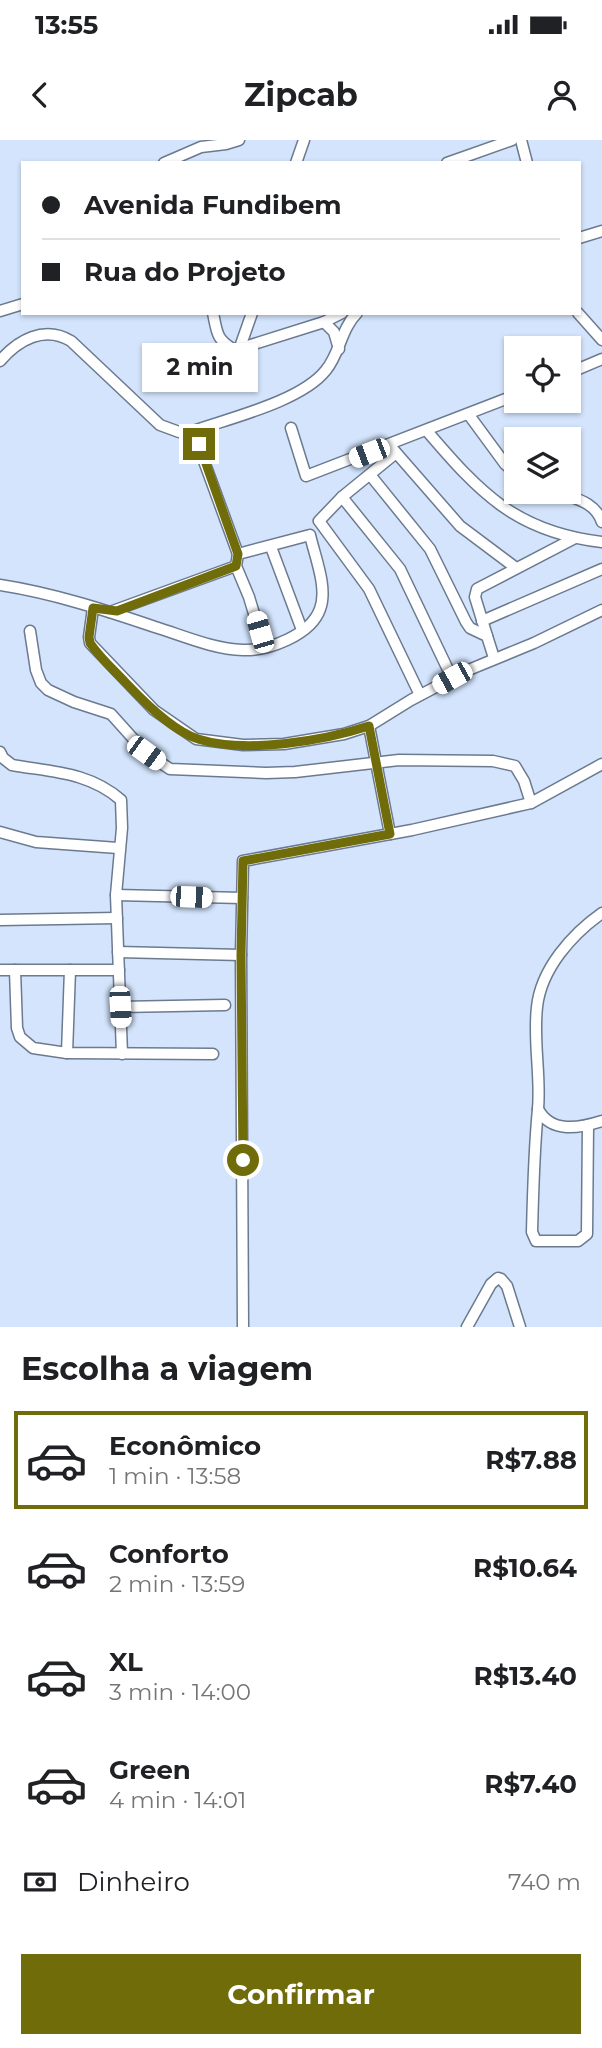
<!DOCTYPE html>
<html lang="pt">
<head>
<meta charset="utf-8">
<style>
	:root { --surface:#fff; --page:#f6f6f6; --text:#202124; --muted:#757577; --line:#e0e0e0; --accent:#716c0a }
	body { margin:0; font-family:Montserrat,sans-serif; background:var(--page); color:var(--text); height:100vh; display:flex; flex-direction:column; font-size:26px; white-space:nowrap }
	* { box-sizing:border-box; margin:0 }
	p { font-size:23px; color:var(--muted) }
	.icon { flex:none; width:38px; height:38px; fill:none; stroke:currentColor; stroke-width:2; stroke-linecap:round; stroke-linejoin:round }
	.map { position:relative; height:1187px; overflow:hidden }
	.panel { display:flex; flex-direction:column; background:var(--surface); flex:1 }
	.panel>* { flex:none }
	.top-card { position:absolute; left:21px; top:21px; width:560px; height:154px; border-radius:0px; box-shadow:0 2px 5px #0004; display:grid; align-content:center; height:154px; padding:0 21px; background:var(--surface) }
	.buttons { position:absolute; left:504px; top:196px; display:grid; gap:14px }
	.buttons a { display:grid; place-items:center; width:77px; height:77px; border-radius:0px; background:var(--surface); box-shadow:0 2px 5px #0004; font-size:35px }
	.end { position:absolute; width:32px; height:32px; margin:-16px; border:9px solid #716c0a; background:#fff; box-shadow:0 0 0 4px #fff }
	.from { border-radius:50% }
	.bubble { position:absolute; height:49px; border-radius:0px; background:var(--surface); box-shadow:0 2px 5px #0004; font-size:23px; font-weight:700; line-height:49px; text-align:center }
	.car { position:absolute; width:21px; height:42px; margin:-21px -10px; border-radius:9px; box-shadow:0 0 5px 2px #0007; background:linear-gradient(#fff 24%,#345 0 40%,#fff 0 76%,#345 0 86%,#fff 0) }
	.top-card b { display:flex; align-items:center; gap:24px; height:66px; font-size:26px }
	.top-card b+b { border-top:2px solid var(--line) }
	.top-card i { width:18px; height:18px; background:var(--text) }
	ul { padding:0; list-style:none }
	li { display:flex; align-items:center; gap:21px; height:98px; margin:0 14px 10px; padding:0 7px; border:4px solid transparent; border-radius:0px }
	li div { flex:1 }
	li b { display:block; font-size:26px }
	li em { font-style:normal; font-weight:700 }
	li.selected { border-color:var(--accent) }
	li>.icon { width:63px; height:63px; stroke-width:1.5 }
	h2 { padding:0 21px; font-size:32px; line-height:84px }
	.pay { display:flex; align-items:center; gap:18px; height:77px; padding:0 21px; font-size:26px }
	.pay p { margin-inline-start:auto }
	.button { display:flex; gap:14px; margin-top:auto; padding:14px 21px }
	.button a { flex:1; height:80px; border-radius:0px; background:var(--accent); color:#fff; font-size:28px; font-weight:700; line-height:80px; text-align:center }
	.status { display:flex; justify-content:space-between; align-items:center; height:49px; padding:0 35px; background:var(--surface); direction:ltr }
	.status svg { height:19px; fill:currentColor }
	header { display:flex; justify-content:space-between; align-items:center; height:91px; padding:0 21px; background:var(--surface); font-size:32px; font-weight:700 }
	.map>svg:first-child { display:block }
	.lines { fill:none; stroke-linecap:round; stroke-linejoin:round }
	.street-casing { stroke:#6b7a8f; stroke-width:13 }
	.street { stroke:#fff; stroke-width:10 }
	.route { stroke:#716c0a; stroke-width:9 }
</style>
</head>
<body>
<div class="status"><b>13:55</b><svg viewBox="0 0 49 12"><path d="M0 12V9h3v3zM5 12V6h3v6zM10 12V3h3v9zM15 12V0h3v12zM26 1h20v11H26zM47 4h2v5h-2z"/></svg></div>
<header><svg class="icon" aria-label="back" viewBox="0 0 24 24"><path d="M15 5l-7 7 7 7"/></svg>Zipcab<svg class="icon" aria-label="person" viewBox="0 0 24 24"><circle cx="12" cy="8" r="4"/><path d="M4 21q1-7 8-7t8 7"/></svg></header>
<div class="map">
<svg width="602" height="1187" viewBox="0 0 602 1187">
	<rect width="100%" height="100%" fill="#d3e4fc"/>
	<g class="lines">
		<g class="street-casing">
			<g id="street">
				<path d="M521,0L527,23"/>
				<path d="M164,23L201,7L226,4L239,0"/>
				<path d="M296,23L304,0"/>
				<path d="M447,23L512,0"/>
				<path d="M579,98L602,91"/>
				<path d="M0,171L23,164"/>
				<path d="M213,173C217,192 216,200 235,210L324,182L342,173"/>
				<path d="M578,173L602,200"/>
				<path d="M324,182L334,192L339,209"/>
				<path d="M239,210L252,173"/>
				<path d="M0,221C18,200 44,185 71,201L160,285L179,292L193,291C230,278 302,261 326,230C340,213 341,189 357,173"/>
				<path d="M569,233L602,219"/>
				<path d="M469,275L505,324L516,334"/>
				<path d="M291,288L306,336L516,255"/>
				<path d="M427,291C480,353 516,392 602,402"/>
				<path d="M392,308L460,386L516,428"/>
				<path d="M396,313L342,357L319,381L369,449L420,555"/>
				<path d="M371,336L430,409L466,482L470,488L487,496L494,518"/>
				<path d="M558,352C576,359 595,362 602,382"/>
				<path d="M342,357L400,429L452,538"/>
				<path d="M271,407L302,490"/>
				<path d="M236,426L249,457L264,507"/>
				<path d="M0,445C52,453 105,470 155,487C184,496 213,509 243,510C268,511 311,495 320,469C328,448 315,417 310,395L238,414L193,291"/>
				<path d="M93,468L89,497L90,503L154,570L196,599L243,605L284,604L344,594L369,586L411,560L466,531L534,503L602,470"/>
				<path d="M110,472L236,426L238,414"/>
				<path d="M482,481L602,429"/>
				<path d="M30,491L36,530L41,543L48,550L74,562L111,574L146,613L170,629L266,633L295,632L399,620L493,621L515,626L524,641L531,663"/>
				<path d="M487,496L475,457L477,449L573,399"/>
				<path d="M369,586L390,694"/>
				<path d="M0,612L3,618L12,625C52,632 89,632 121,660L122,688L116,755L122,914"/>
				<path d="M0,692L36,702L118,708"/>
				<path d="M116,755L242,758"/>
				<path d="M0,780L117,778"/>
				<path d="M118,812L241,815"/>
				<path d="M0,830H119"/>
				<path d="M15,830L17,888L20,897L33,908L67,913L213,914"/>
				<path d="M120,867L225,865"/>
				<path d="M67,913L70,830"/>
				<path d="M538,969C551,994 580,988 602,981"/>
				<path d="M588,985L587,1094L578,1101H536L532,1092C533,1051 534,1010 538,969C541,936 533,901 537,867C541,829 572,794 602,773"/>
				<path d="M243,1187L241,815L243,721L412,690L531,663L602,624"/>
				<path d="M467,1187L491,1144L498,1138L501,1139L507,1146L520,1187"/>
			</g>
		</g>
		<use href="#street" class="street"/>
	</g>
	<g class="lines">
		<path class="route" d="M199,304L238,414L236,426L117,471L93,468L89,497L90,503C100,518 114,530 126,543C145,563 173,591 198,599C246,614 322,601 369,586L390,694L243,721L241,815L243,1020"/>
	</g>
</svg>
<div class="buttons">
<a><svg class="icon" aria-label="locate" viewBox="0 0 24 24"><circle cx="12" cy="12" r="6"/><path d="M12 2v4M12 18v4M2 12h4M18 12h4"/></svg></a>
<a><svg class="icon" aria-label="layers" viewBox="0 0 24 24"><path d="M12 4l9 5-9 5-9-5zM3 14l9 5 9-5"/></svg></a>
</div>
<i class="end from" style="left:243px;top:1020px"></i>
<i class="end" style="left:199px;top:304px"></i>
<div class="bubble" style="left:142px;top:203px;width:116px">2 min</div>
<i class="car" style="left:369px;top:313px;rotate:249deg"></i>
<i class="car" style="left:260px;top:492px;rotate:344deg"></i>
<i class="car" style="left:452px;top:538px;rotate:241deg"></i>
<i class="car" style="left:146px;top:613px;rotate:126deg"></i>
<i class="car" style="left:191px;top:757px;rotate:92deg"></i>
<i class="car" style="left:120px;top:867px;rotate:177deg"></i>
<div class="top-card">
<b><i class="from"></i>Avenida Fundibem</b>
<b><i></i>Rua do Projeto</b>
</div>
</div>
<section class="panel">
<h2>Escolha a viagem</h2>
<ul>
<li class="selected"><svg class="icon" aria-label="car" viewBox="0 0 24 24"><path d="M5 17H2v-5l4-1 3-4h7l3 4 3 1v5h-3M9 17h6M6 11h13"/><circle cx="7" cy="17" r="2"/><circle cx="17" cy="17" r="2"/></svg><div><b>Econômico</b><p>1 min · 13:58</p></div><em>R$7.88</em></li>
<li><svg class="icon" aria-label="car" viewBox="0 0 24 24"><path d="M5 17H2v-5l4-1 3-4h7l3 4 3 1v5h-3M9 17h6M6 11h13"/><circle cx="7" cy="17" r="2"/><circle cx="17" cy="17" r="2"/></svg><div><b>Conforto</b><p>2 min · 13:59</p></div><em>R$10.64</em></li>
<li><svg class="icon" aria-label="car" viewBox="0 0 24 24"><path d="M5 17H2v-5l4-1 3-4h7l3 4 3 1v5h-3M9 17h6M6 11h13"/><circle cx="7" cy="17" r="2"/><circle cx="17" cy="17" r="2"/></svg><div><b>XL</b><p>3 min · 14:00</p></div><em>R$13.40</em></li>
<li><svg class="icon" aria-label="car" viewBox="0 0 24 24"><path d="M5 17H2v-5l4-1 3-4h7l3 4 3 1v5h-3M9 17h6M6 11h13"/><circle cx="7" cy="17" r="2"/><circle cx="17" cy="17" r="2"/></svg><div><b>Green</b><p>4 min · 14:01</p></div><em>R$7.40</em></li>
</ul>
<div class="pay"><svg class="icon" aria-label="cash" viewBox="0 0 24 24"><path d="M3 7h18v10H3z"/><circle cx="12" cy="12" r="2"/></svg>Dinheiro<p>740 m</p></div>
<div class="button"><a>Confirmar</a></div>
</section>
</body>
</html>
